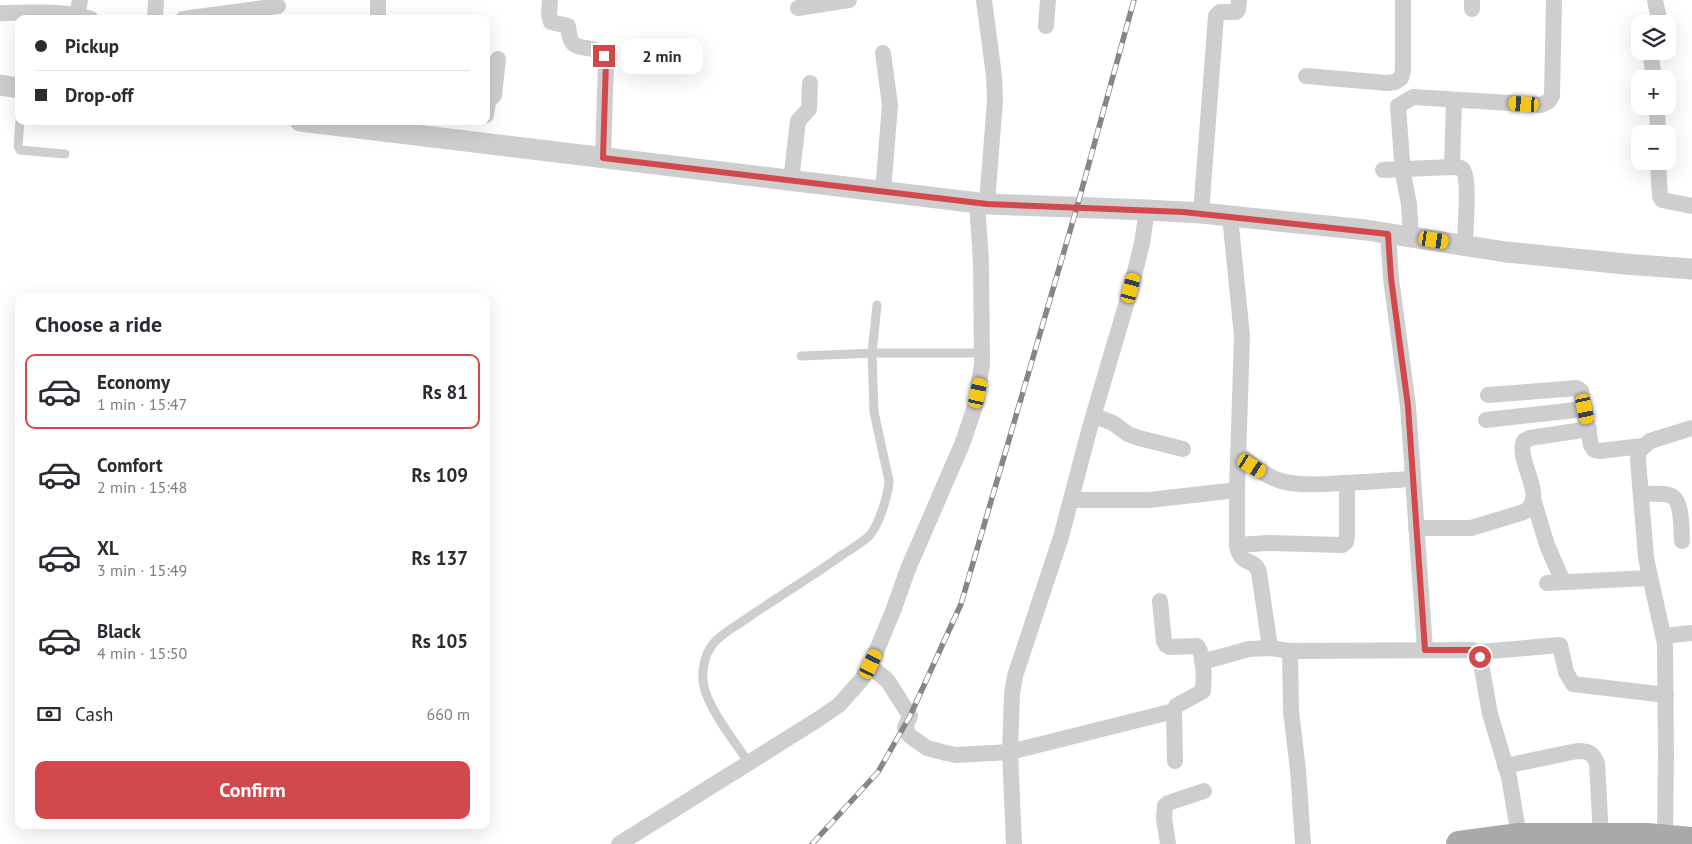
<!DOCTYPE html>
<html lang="en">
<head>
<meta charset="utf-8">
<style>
	:root { --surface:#fff; --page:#f2f2f3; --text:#2b2b33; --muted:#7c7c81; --line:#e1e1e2; --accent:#d3494b }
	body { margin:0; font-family:"PT Sans",sans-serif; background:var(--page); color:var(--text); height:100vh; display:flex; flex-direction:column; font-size:19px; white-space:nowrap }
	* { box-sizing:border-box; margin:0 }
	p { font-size:16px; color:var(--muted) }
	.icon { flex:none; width:28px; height:28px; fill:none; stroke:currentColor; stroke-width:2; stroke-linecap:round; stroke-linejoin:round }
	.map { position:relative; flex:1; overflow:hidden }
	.panel { position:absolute; left:15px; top:294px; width:475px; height:535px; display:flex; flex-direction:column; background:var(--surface); border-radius:10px; box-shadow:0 5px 20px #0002 }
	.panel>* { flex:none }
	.top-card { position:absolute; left:15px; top:15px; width:475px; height:110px; border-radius:10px; box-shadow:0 5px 20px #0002; display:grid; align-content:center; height:110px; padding:0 20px; background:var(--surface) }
	.controls { position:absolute; left:1631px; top:15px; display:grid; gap:10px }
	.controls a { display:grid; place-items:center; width:45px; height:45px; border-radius:10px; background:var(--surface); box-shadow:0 5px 20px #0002; font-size:25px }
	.end { position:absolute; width:22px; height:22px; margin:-11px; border:6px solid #d3494b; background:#fff; box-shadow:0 0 0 2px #fff }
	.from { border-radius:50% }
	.bubble { position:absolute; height:35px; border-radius:10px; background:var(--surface); box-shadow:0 5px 20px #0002; font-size:16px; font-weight:700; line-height:35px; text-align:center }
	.car { position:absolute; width:15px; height:30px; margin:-15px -8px; border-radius:6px; box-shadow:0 0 4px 1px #0007; background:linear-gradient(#f5c518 24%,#345 0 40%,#f5c518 0 76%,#345 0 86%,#f5c518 0) }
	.top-card b { display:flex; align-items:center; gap:18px; height:48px; font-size:19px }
	.top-card b+b { border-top:1px solid var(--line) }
	.top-card i { width:12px; height:12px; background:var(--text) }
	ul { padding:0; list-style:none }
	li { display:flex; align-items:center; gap:15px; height:75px; margin:0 10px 8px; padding:0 10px; border:2px solid transparent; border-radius:10px }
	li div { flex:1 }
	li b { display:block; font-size:19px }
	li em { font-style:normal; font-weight:700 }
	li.on { border-color:var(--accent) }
	li>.icon { width:45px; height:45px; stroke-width:1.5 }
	h2 { padding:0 20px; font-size:22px; line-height:60px }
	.pay { display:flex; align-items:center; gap:12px; height:55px; padding:0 20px; font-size:19px }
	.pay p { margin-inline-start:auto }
	.cta { display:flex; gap:10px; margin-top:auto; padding:10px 20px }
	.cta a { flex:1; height:58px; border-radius:10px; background:var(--accent); color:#fff; font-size:20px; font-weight:700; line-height:58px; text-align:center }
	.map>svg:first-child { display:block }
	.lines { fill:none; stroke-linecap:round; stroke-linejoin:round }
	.service { stroke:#cecece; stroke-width:9 }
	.minor { stroke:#cecece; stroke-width:16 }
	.tertiary { stroke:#cecece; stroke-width:21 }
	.primary { stroke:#a9a9a9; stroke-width:26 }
	.rail-casing { stroke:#868686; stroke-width:5.5 }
	.rail { stroke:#fff; stroke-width:4; stroke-dasharray:11; stroke-linecap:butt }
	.route { stroke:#d3494b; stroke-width:6 }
</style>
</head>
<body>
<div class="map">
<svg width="1692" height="844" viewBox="0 0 1692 844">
	<rect width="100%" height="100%" fill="#fff"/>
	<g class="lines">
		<g class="service">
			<path d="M20,121L18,146L20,150L65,154"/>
			<path d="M801,356L877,353H982"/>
			<path d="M749,763C735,742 710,711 704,687C701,673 704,655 713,644C721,634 733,628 743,621C776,598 810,578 842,555C851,549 862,543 870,535C879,524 888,496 889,481L874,412L872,353L877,305"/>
		</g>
		<g class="minor">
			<path d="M378,0V19"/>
			<path d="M550,0L549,15L551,22L568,26C569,31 569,38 572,42C580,53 600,42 606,61L603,158"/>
			<path d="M984,0L994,76L995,100L987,204"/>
			<path d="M1655,0L1658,14L1656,24"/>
			<path d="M798,8L849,0"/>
			<path d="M1472,9V0"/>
			<path d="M0,13C30,13 62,10 91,19"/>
			<path d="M77,15L80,0"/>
			<path d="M155,19L156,0"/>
			<path d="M183,19L278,6"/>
			<path d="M1046,26L1048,0"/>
			<path d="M1650,51L1654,79"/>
			<path d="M883,53L890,105L883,191"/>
			<path d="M1306,76L1387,83L1395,82L1401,78L1403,71V0"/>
			<path d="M1657,106L1658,134"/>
			<path d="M486,115L488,101L494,95L498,59"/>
			<path d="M1658,161L1660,196L1662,200L1692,206"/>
			<path d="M1452,167L1454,100"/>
			<path d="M1383,170L1452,167C1456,167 1461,167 1463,170C1470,179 1465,232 1465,245"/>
			<path d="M791,181L798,121L809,109L810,83"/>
			<path d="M1201,213L1216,16L1220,12H1236L1238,10L1239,0"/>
			<path d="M1230,216L1242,336L1237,490V545C1240,567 1254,557 1259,572L1270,648"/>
			<path d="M1388,234L1391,278L1408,406L1425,649"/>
			<path d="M1411,237L1409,204L1403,174L1398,106L1413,97L1541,105L1549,101L1552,96L1554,0"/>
			<path d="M1488,395L1577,388L1581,391L1591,445L1594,450L1599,451L1643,446"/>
			<path d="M1094,416L1113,423L1128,434L1139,438L1183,449"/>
			<path d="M1486,420L1585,409"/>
			<path d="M1239,454C1251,465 1265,476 1281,481C1301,486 1323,484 1343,483C1367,482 1390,480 1413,479"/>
			<path d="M1641,494C1650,494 1660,493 1669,495C1683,498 1681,528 1682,541"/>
			<path d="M1071,500H1149L1237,490"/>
			<path d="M1534,502L1547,545L1563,582"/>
			<path d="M1416,528H1471L1524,512C1549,497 1515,462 1524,441L1530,438L1589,429"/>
			<path d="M1237,545L1268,543L1342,545L1346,542L1347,535V483"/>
			<path d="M1547,583L1649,578"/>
			<path d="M1160,601L1164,641L1166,645L1170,647L1197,646C1205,656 1204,678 1203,691L1176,706L1174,711L1175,761"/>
			<path d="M1664,636L1692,633"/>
			<path d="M1290,651L1291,711L1298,770L1303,844"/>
			<path d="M1479,652L1560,645L1566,672L1573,684L1666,695"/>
			<path d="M1202,662L1249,649L1270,648L1290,651L1473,650L1479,652L1490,714L1509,777L1519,836"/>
			<path d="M870,666L888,681L910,716L905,728L910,736L927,748L946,753L956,755L1010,752L1174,711"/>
			<path d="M1505,766L1577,751C1588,751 1592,752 1597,763L1601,837"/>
			<path d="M1665,837L1666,755L1665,644L1646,558L1638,460L1639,451L1650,441L1692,428"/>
			<path d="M619,844L817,720L839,705L862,679L871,664L893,611L908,569L963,442L976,403L982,364L981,262L977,203"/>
			<path d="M1014,844L1010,752L1012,694L1015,676L1061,537L1090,427L1131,288L1142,243L1147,210"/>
			<path d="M1168,844L1164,818L1165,806L1168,803L1204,791"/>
		</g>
		<g class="tertiary">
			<path d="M0,85L19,88"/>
			<path d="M300,121L987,204L1147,210L1201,213L1366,230L1506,252L1625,264L1692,269"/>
		</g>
		<path class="primary" d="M1459,844L1519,836H1647L1692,840"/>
		<g class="rail-casing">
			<path id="rail" d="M812,844L878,772L910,716L961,604L1077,207L1134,0"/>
		</g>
		<use href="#rail" class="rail"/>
	</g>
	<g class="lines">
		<path class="route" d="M604,56L606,61L603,158L987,204L1183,212L1388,234L1391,278L1408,406L1425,650H1473L1479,652L1480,657"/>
	</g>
</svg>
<div class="controls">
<a><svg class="icon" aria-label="layers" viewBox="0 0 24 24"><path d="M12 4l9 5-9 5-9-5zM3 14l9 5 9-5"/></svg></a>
<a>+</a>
<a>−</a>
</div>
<i class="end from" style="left:1480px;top:657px"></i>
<i class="end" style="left:604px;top:56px"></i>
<div class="bubble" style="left:621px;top:39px;width:82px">2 min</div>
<i class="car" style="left:1524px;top:104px;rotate:273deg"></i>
<i class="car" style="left:1434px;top:240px;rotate:99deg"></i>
<i class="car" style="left:1131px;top:288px;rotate:15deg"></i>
<i class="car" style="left:978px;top:393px;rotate:12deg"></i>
<i class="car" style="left:1585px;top:409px;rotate:168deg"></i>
<i class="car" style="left:1252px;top:466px;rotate:121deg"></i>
<i class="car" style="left:871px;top:664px;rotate:25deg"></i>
<div class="top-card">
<b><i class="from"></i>Pickup</b>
<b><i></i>Drop-off</b>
</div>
<section class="panel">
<h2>Choose a ride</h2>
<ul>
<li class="on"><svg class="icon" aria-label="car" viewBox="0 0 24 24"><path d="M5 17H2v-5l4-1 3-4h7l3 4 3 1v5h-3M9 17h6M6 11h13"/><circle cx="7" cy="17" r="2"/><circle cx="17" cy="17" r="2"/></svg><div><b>Economy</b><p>1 min · 15:47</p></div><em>Rs 81</em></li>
<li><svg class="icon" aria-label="car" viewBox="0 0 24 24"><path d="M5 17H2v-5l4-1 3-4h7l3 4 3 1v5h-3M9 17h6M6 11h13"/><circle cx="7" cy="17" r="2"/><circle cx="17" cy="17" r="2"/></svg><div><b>Comfort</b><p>2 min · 15:48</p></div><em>Rs 109</em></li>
<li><svg class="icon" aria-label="car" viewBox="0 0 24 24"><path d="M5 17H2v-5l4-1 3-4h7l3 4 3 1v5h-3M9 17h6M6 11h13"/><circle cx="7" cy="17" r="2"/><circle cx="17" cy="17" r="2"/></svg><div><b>XL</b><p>3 min · 15:49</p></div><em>Rs 137</em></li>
<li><svg class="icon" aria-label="car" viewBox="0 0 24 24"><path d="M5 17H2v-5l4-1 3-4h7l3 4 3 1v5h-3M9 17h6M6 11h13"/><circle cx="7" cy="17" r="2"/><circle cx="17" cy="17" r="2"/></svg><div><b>Black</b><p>4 min · 15:50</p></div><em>Rs 105</em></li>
</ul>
<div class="pay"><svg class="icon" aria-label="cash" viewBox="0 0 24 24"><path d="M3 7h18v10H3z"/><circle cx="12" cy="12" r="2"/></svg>Cash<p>660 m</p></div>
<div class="cta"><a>Confirm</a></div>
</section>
</div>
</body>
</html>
